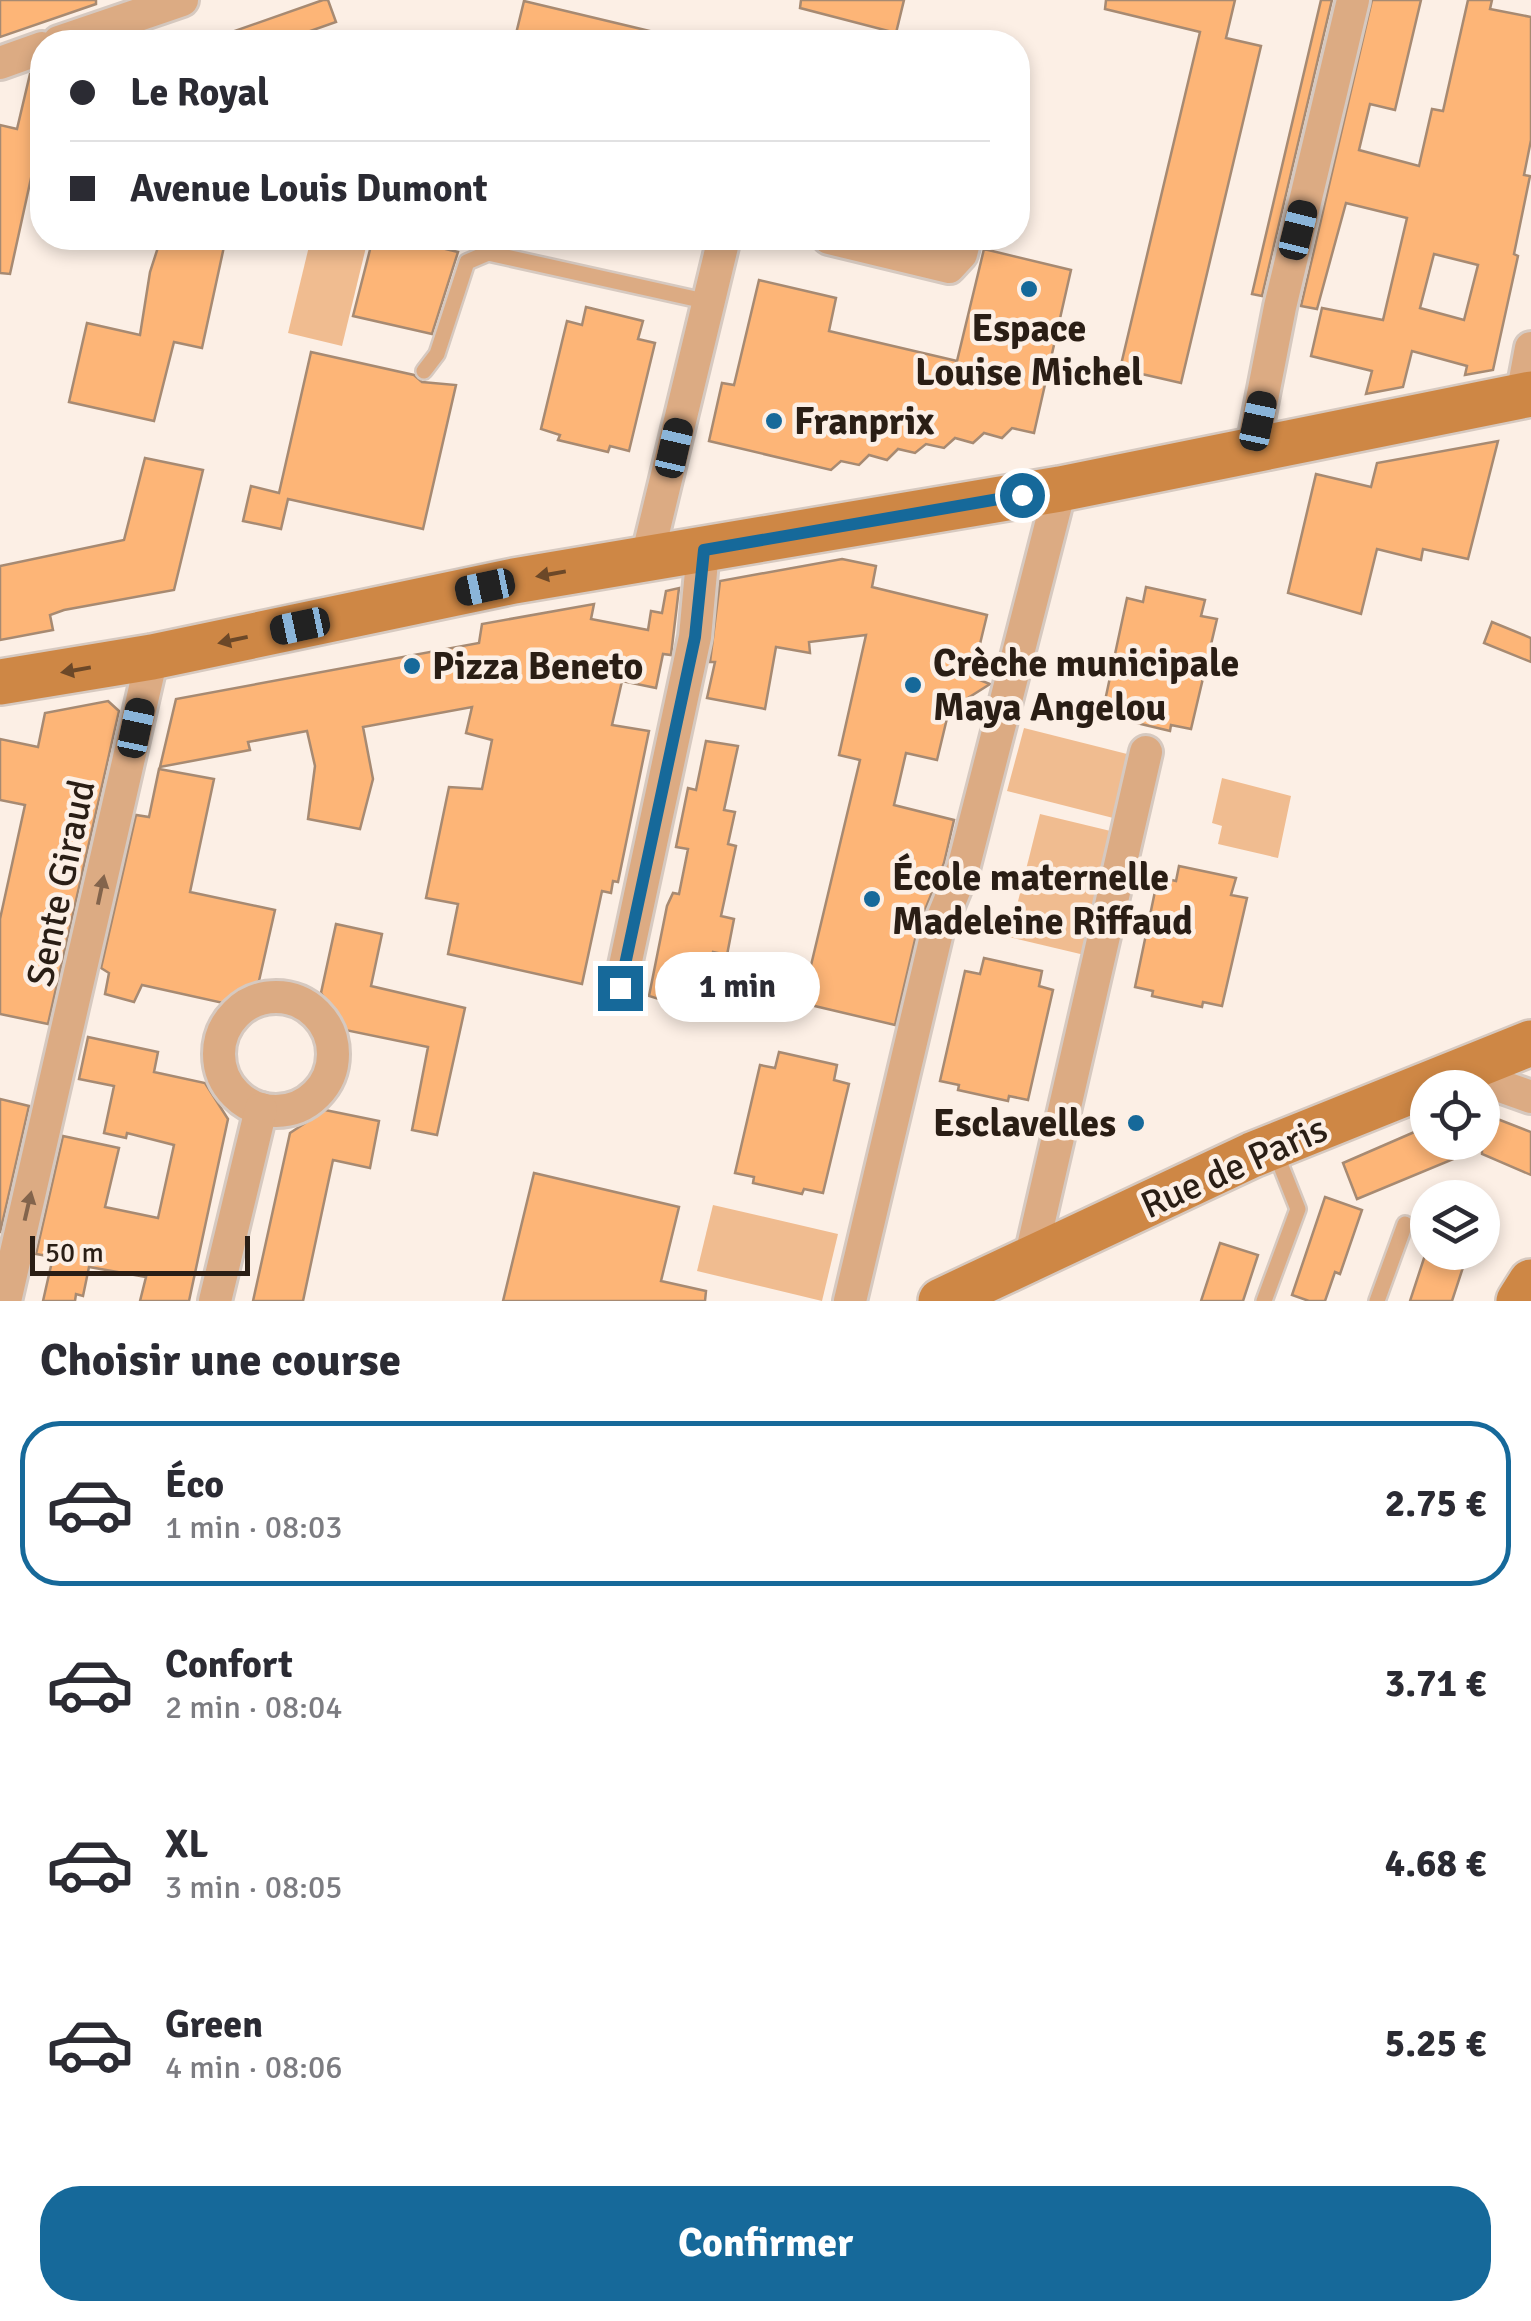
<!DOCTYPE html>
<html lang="fr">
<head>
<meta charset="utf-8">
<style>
	:root { --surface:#fff; --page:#f7f7f7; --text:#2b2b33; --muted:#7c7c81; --line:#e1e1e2; --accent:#16699a }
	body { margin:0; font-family:Signika,sans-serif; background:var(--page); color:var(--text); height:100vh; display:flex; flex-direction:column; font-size:38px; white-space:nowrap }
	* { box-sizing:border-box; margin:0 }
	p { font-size:32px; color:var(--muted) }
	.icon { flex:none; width:55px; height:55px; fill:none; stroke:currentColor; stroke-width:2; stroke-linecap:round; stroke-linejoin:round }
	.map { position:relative; height:1301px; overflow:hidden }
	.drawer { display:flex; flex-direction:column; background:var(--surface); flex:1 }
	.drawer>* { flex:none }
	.banner { position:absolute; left:30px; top:30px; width:1000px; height:220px; border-radius:40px; box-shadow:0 5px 15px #0003; display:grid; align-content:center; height:220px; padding:0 40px; background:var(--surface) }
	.buttons { position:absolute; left:1410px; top:1070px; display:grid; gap:20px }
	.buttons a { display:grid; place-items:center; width:90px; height:90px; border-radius:50%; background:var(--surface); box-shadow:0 5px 15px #0003; font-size:50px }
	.scale { position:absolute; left:30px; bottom:25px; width:220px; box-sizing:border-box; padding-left:10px; border:5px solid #2a1e15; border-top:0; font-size:28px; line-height:35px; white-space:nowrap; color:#2a1e15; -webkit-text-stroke:8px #fcefe5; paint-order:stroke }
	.end { position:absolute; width:45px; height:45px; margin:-22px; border:12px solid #16699a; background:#fff; box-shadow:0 0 0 5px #fff }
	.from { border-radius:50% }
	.bubble { position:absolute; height:70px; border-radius:35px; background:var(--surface); box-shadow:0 5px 15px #0003; font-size:32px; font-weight:700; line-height:70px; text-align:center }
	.car { position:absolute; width:30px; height:60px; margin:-30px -15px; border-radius:12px; box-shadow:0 0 8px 2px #0007; background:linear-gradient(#222 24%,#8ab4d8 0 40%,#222 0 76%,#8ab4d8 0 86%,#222 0) }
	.banner b { display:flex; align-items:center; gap:35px; height:95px; font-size:38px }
	.banner b+b { border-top:2px solid var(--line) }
	.banner i { width:25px; height:25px; background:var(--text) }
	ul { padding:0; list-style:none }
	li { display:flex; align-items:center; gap:30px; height:165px; margin:0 20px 15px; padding:0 20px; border:5px solid transparent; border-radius:40px }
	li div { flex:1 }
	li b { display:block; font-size:38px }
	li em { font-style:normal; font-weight:700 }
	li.current { border-color:var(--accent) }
	li>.icon { width:90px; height:90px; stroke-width:1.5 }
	h2 { padding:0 40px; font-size:45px; line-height:120px }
	.primary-button { display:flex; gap:20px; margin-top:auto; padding:20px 40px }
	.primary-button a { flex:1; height:115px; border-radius:40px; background:var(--accent); color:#fff; font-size:40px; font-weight:700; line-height:115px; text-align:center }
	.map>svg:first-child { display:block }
	.green { fill:#f0bc90 }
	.building { fill:#fdb577; stroke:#a78a72; stroke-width:2.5; fill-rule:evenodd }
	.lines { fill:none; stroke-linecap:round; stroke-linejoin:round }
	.lane-casing { stroke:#d6c9c0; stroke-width:20 }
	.street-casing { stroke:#d6c9c0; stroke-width:38 }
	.secondary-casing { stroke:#d6c9c0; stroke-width:50 }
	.lane { stroke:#dcab83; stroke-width:15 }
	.street { stroke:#dcab83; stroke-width:32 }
	.secondary { stroke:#ce8745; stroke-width:45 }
	.oneway { fill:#6c4828 }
	.oneway2 { fill:#83644c }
	.route { stroke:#16699a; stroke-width:12 }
	.poi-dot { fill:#16699a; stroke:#fcefe5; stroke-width:4 }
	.labels { text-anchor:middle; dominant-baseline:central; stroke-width:9; stroke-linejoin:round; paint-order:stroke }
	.poi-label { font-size:38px; font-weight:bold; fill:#2a1e15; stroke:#fcefe5; text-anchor:start }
	.street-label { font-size:38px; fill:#2a1e15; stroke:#fcefe5 }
</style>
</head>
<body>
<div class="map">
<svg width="1531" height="1301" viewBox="0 0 1531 1301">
	<rect width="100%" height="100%" fill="#fcefe5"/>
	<g class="green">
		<path d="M311,238L366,247L342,346L288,333Z"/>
		<path d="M1024,728L1139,757L1125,821L1007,791Z"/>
		<path d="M1222,778L1291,796L1278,858L1218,844L1222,826L1212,823Z"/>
		<path d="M1040,814L1123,834L1093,957L1009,937Z"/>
		<path d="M713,1205L838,1234L822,1301L697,1271Z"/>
	</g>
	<g class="building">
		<path d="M0,0H96V4L0,37Z"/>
		<path d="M323,0H328L336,22L279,42H212V39Z"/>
		<path d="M801,0H904L896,33L800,8Z"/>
		<path d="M1106,0H1235L1226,38L1261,46L1181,383L1120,369L1200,32L1105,9Z"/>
		<path d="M1321,0H1332L1262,296L1252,294Z"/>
		<path d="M1372,0H1421L1395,110L1370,104L1359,150L1419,166L1432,109L1443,111L1468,0H1492L1490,9L1531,17V140L1524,175L1530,176L1514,254L1518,256L1493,370L1465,375L1467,366L1412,351L1403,387L1366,394L1372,371L1311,356L1322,308L1383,320L1407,218L1346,203L1317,309L1301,306ZM1434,254L1478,265L1464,320L1420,308Z"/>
		<path d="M524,1L658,33L657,42H514Z"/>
		<path d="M42,69V128L10,274L0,273V125L17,129L30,74Z"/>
		<path d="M161,238L225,242L202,348L174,342L154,421L69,402L87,323L140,335L150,272Z"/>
		<path d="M373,238H400L458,252L432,334L353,316Z"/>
		<path d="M984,249L1071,270L1034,433L1012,428L1002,438L984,433L973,443L955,438L944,448L926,444L915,453L898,449L887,460L869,455L859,465L841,461L831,470L709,441L722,383L734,385L759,280L836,298L829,331L957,361Z"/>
		<path d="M586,307L643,321L638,339L655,343L629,451L610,446L608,452L558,440L560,435L541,429L567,321L582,325Z"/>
		<path d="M311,352L414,375L422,382L456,385L423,529L288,499L281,529L243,521L251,486L279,493Z"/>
		<path d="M1498,441L1468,559L1423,549L1421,560L1377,549L1361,614L1288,593L1316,474L1371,487L1377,463Z"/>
		<path d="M145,458L203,470L174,590L64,610L50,615L53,630L0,640V566L124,540Z"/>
		<path d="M842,559L876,566L872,587L987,615L972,677L990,684L949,710L937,760L906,753L894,805L954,820L944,863L918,927L895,1025L802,1003L860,760L839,755L866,635L809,642L810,653L776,647L765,709L707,698L715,662H710L720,581Z"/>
		<path d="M1146,587L1205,600L1201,616L1217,619L1191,729L1171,725L1170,731L1120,719L1121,714L1103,710L1127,598L1143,602Z"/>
		<path d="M679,588L671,655L663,654L656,688L622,681L612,725L649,731L618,882L613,881L611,893L602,891L582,984L448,954L458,904L426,898L449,787L482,789L492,740L466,733L472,707L363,727L373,779L360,829L308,819L315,766L307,731L248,742L250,750L160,767L176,699L479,643L482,624L594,604L591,619L648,630L651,611L662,613L666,591Z"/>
		<path d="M1492,622L1531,638V662L1484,643Z"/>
		<path d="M108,701L119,711L48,1024L0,1014V919L25,805L0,800V739L38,747L45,713Z"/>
		<path d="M706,741L738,746L724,810L735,812L728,844L736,846L721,916L734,919L727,955L713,952L700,1012L649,996L667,906L673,893L679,894L688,849L676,847L688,788L696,790Z"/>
		<path d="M159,769L214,779L190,892L275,910L259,981L223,1003L142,985L134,1002L105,994L109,973L101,968L136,815L149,817Z"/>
		<path d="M1179,866L1236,878L1231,895L1247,898L1222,1006L1203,1002L1202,1007L1152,996L1153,991L1135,987L1158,877L1176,881Z"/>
		<path d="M336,924L382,934L371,986L465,1008L437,1135L412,1130L428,1047L345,1030L321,993Z"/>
		<path d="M984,958L1042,971L1039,986L1053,990L1028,1100L1009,1096L1008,1101L958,1090L959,1085L940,1081L965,971L980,974Z"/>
		<path d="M88,1037L158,1052L154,1072L205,1083L228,1119L189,1301H140L146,1277L89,1267L83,1296L76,1294L75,1301H43L53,1257L36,1254L63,1136L119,1148L105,1207L158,1218L174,1145L127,1133L126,1138L104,1133L114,1086L79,1079Z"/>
		<path d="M779,1052L837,1065L834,1080L849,1084L823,1193L804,1189L802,1194L753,1183L754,1177L735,1173L760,1065L775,1068Z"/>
		<path d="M0,1099L29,1106L0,1233Z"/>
		<path d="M325,1110L379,1121L370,1168L333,1160L303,1301H253L290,1133Z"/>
		<path d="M1482,1113L1531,1132V1175L1482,1154V1147L1357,1199L1343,1163L1419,1130L1424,1142H1482Z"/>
		<path d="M534,1173L679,1207L661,1281L706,1291L705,1301H503Z"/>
		<path d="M1325,1197L1362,1210L1340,1274L1335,1272L1325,1301H1309L1292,1295Z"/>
		<path d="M1220,1243L1258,1255L1243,1301H1201Z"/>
		<path d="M1426,1252H1468L1452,1301H1410Z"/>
	</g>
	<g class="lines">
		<g class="lane-casing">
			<g id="lane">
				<path d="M424,371L437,354L467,262L488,253L709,302"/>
				<path d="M1264,1301L1298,1209L1275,1151"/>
				<path d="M1377,1301L1405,1224"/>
			</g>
		</g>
		<g class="street-casing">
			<g id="street">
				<path d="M59,42L182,0"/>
				<path d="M0,63L42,48"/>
				<path d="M829,238L949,267L961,254L965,238"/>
				<path d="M1522,396L1531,348"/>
				<path d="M1252,451L1280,307L1353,0"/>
				<path d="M647,558L724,238"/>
				<path d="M620,989L695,637L703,550"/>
				<circle cx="276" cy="1054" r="57"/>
				<path d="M1458,1071L1531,1097"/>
				<path d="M1030,1260L1146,752"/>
				<path d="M5,1301L152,657"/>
				<path d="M215,1301L261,1109"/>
				<path d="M850,1301L937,932L963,869L1060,489"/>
			</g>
		</g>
		<g class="secondary-casing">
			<g id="secondary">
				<path d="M0,682L152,657L514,581L1060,489L1531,394"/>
				<path d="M941,1301L1252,1155L1531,1043"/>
				<path d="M1519,1301L1531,1282"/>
			</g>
		</g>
		<use href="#lane" class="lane"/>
		<use href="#street" class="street"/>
		<use href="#secondary" class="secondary"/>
	</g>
	<defs><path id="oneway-solid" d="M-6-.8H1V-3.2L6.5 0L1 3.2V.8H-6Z" transform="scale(2.5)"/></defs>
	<g class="oneway">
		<use href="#oneway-solid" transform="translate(551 574) rotate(170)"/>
		<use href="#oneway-solid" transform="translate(233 640) rotate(168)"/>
		<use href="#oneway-solid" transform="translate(76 670) rotate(170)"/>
	</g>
	<g class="oneway2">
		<use href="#oneway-solid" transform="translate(101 890) rotate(-78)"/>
		<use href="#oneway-solid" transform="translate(28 1206) rotate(-77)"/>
	</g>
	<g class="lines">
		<path class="route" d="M620,988L695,637L704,550L1022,495"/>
	</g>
	<g class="poi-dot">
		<circle cx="1029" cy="289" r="10"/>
		<circle cx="774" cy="421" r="10"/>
		<circle cx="412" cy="666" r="10"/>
		<circle cx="913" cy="685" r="10"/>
		<circle cx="872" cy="899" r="10"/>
		<circle cx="1136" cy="1123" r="10"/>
	</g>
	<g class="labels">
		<g class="poi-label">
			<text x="1029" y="328" text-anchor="middle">Espace<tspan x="1029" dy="44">Louise Michel</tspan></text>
			<text x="794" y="421">Franprix</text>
			<text x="933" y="663">Crèche municipale<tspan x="933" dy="44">Maya Angelou</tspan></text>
			<text x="432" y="666">Pizza Beneto</text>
			<text x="892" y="877">École maternelle<tspan x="892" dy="44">Madeleine Riffaud</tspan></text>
			<text x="1116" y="1123" text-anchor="end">Esclavelles</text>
		</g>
		<g class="street-label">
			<text transform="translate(61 883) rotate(-78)">Sente Giraud</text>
			<text transform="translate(1234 1167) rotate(-24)">Rue de Paris</text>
		</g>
	</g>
</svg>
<div class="buttons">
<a><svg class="icon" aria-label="locate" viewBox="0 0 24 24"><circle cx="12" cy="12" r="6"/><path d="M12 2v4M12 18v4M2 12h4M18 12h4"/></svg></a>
<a><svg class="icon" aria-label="layers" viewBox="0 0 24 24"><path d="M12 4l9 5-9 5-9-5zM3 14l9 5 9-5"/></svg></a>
</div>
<div class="scale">50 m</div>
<i class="end from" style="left:1022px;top:495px"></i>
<i class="end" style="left:620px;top:988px"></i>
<div class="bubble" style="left:655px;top:952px;width:165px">1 min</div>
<i class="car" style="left:1298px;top:230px;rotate:14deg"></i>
<i class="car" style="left:1258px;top:421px;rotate:12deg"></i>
<i class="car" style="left:674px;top:448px;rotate:13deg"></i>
<i class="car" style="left:485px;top:587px;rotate:258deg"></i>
<i class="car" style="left:300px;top:626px;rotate:258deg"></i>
<i class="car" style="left:136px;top:728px;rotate:12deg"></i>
<div class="banner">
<b><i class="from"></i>Le Royal</b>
<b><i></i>Avenue Louis Dumont</b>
</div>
</div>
<section class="drawer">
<h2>Choisir une course</h2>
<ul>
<li class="current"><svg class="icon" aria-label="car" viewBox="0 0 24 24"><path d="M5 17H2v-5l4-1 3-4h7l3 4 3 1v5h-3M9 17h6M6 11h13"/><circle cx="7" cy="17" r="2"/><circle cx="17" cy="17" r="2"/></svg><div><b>Éco</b><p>1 min · 08:03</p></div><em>2.75 €</em></li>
<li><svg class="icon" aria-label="car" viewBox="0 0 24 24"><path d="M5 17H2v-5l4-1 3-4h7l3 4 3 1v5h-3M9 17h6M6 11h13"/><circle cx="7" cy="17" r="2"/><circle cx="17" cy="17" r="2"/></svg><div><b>Confort</b><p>2 min · 08:04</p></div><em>3.71 €</em></li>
<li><svg class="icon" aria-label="car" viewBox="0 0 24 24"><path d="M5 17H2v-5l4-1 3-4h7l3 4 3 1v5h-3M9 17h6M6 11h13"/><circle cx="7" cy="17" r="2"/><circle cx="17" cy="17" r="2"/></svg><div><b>XL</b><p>3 min · 08:05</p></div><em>4.68 €</em></li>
<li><svg class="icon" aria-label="car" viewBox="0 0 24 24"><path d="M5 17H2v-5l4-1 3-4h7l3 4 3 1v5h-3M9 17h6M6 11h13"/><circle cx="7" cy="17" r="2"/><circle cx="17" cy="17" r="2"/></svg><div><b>Green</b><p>4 min · 08:06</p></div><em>5.25 €</em></li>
</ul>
<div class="primary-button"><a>Confirmer</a></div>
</section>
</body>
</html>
